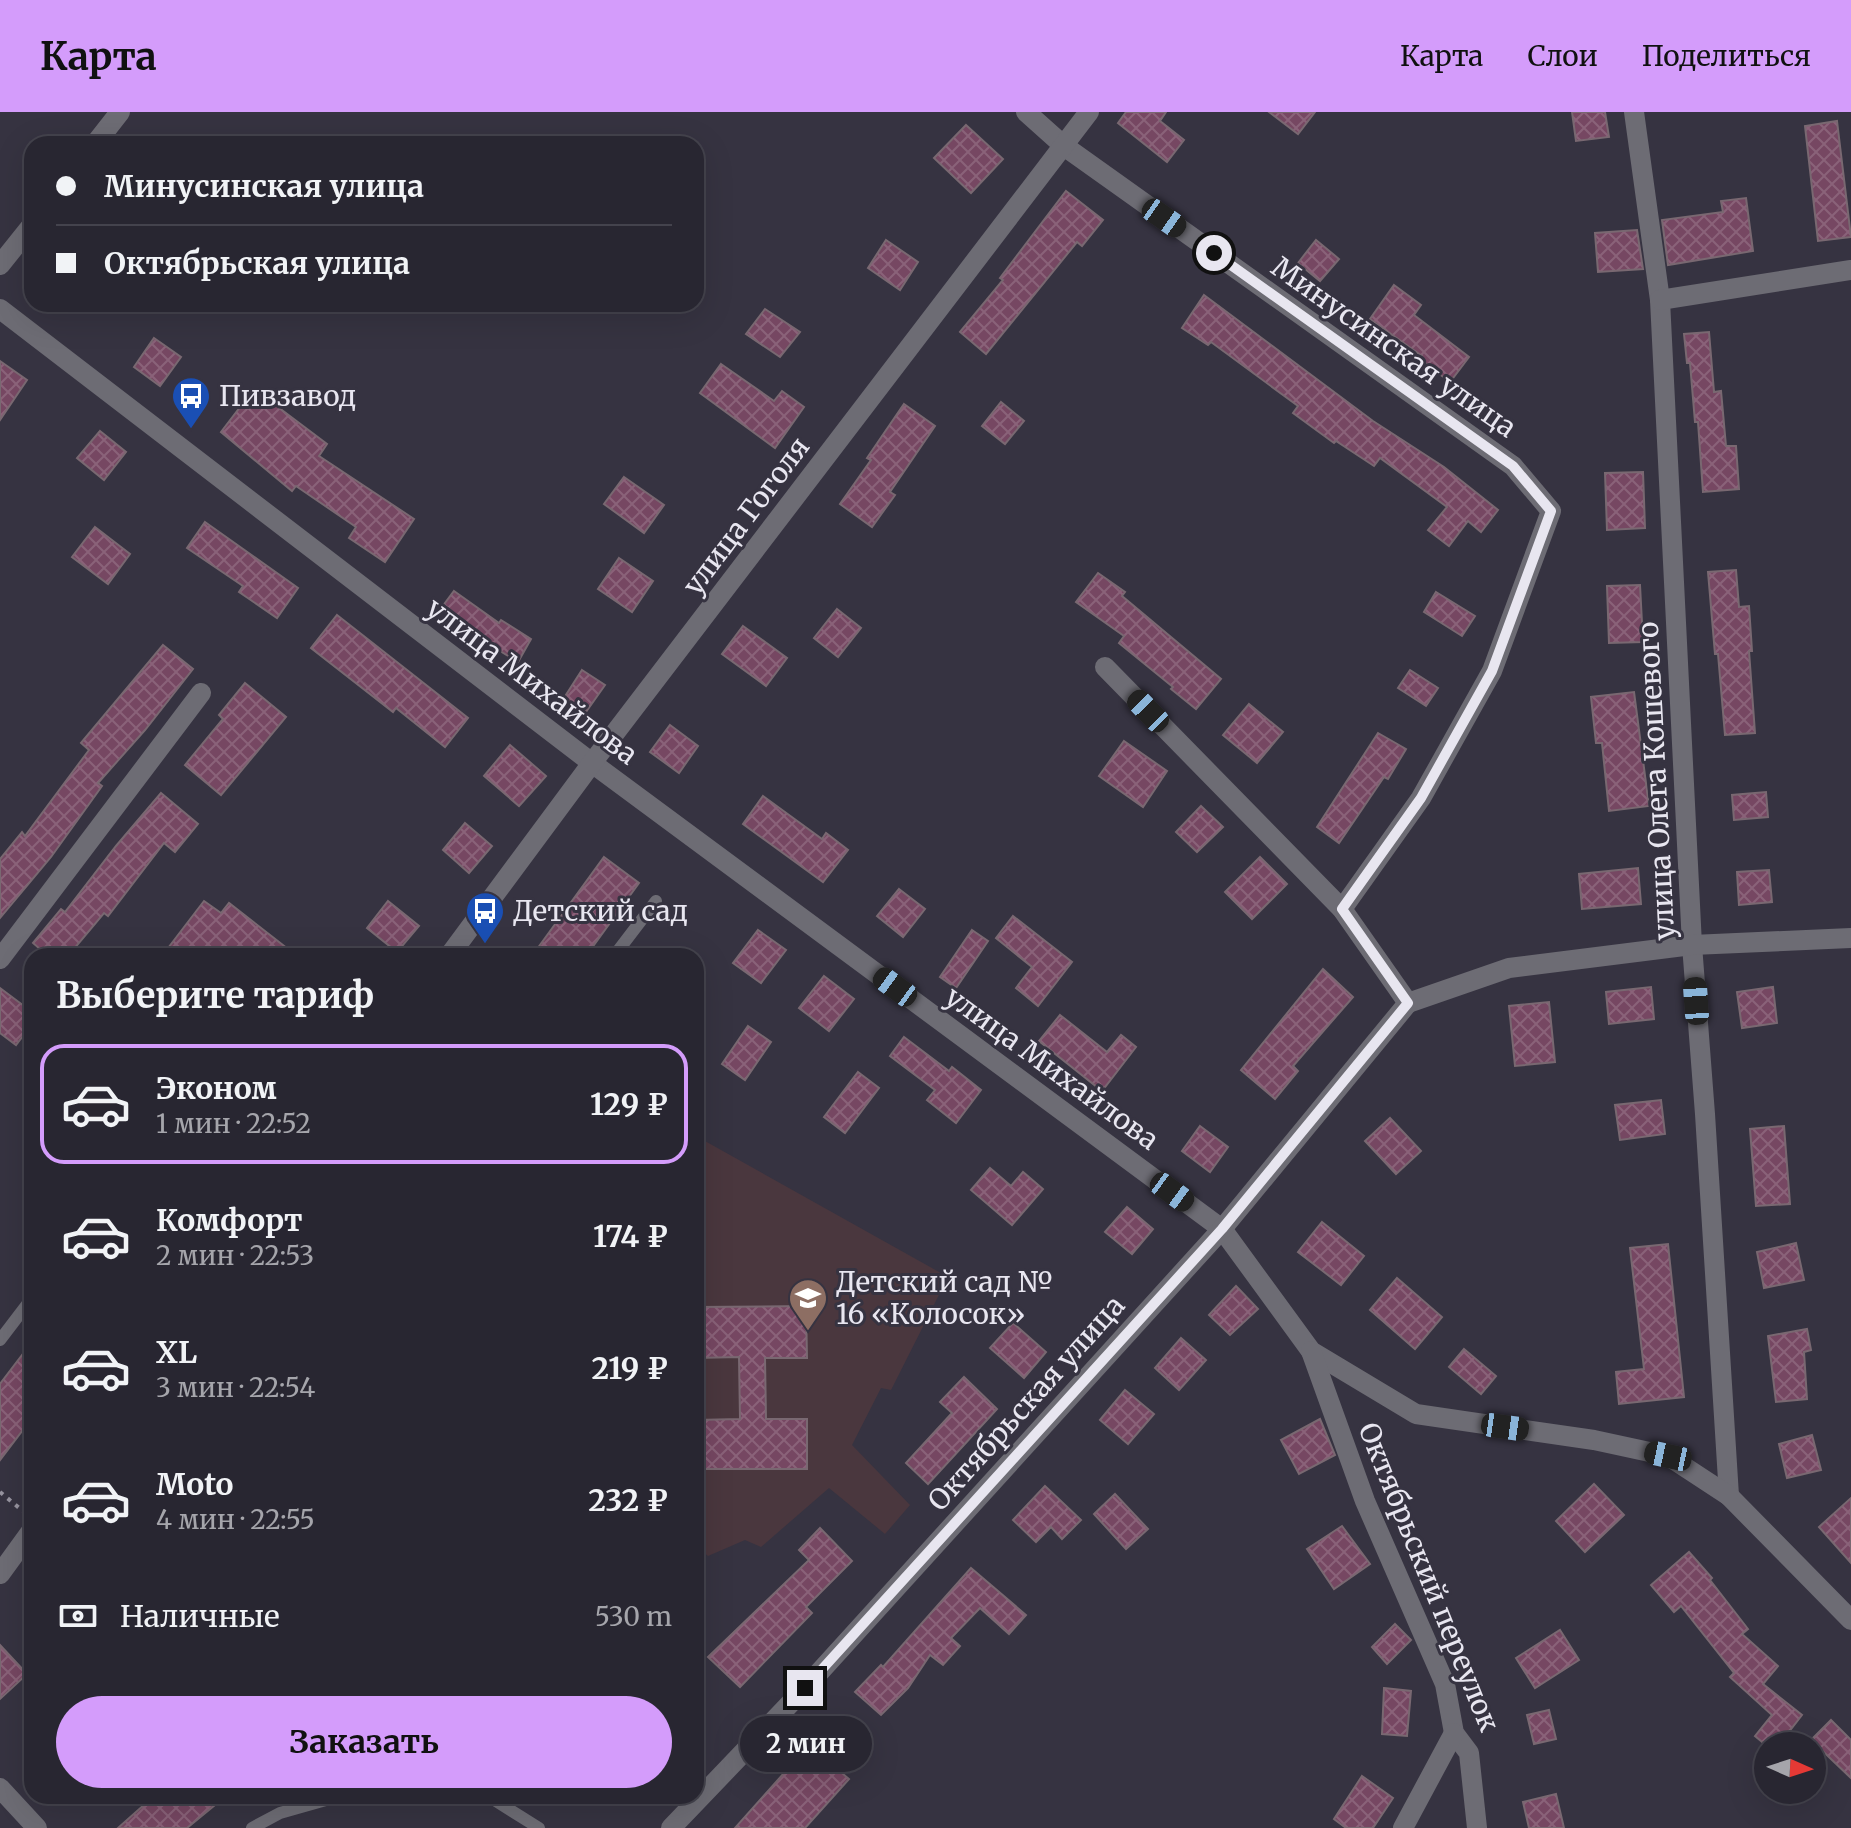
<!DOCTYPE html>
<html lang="ru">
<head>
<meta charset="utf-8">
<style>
	:root { --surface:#282631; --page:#34323d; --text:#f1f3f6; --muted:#a5a5ab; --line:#44434d; --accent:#d49cfb }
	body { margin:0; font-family:Merriweather,serif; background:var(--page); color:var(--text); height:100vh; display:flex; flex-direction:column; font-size:30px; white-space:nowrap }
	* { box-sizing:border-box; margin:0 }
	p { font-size:26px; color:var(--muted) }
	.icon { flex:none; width:44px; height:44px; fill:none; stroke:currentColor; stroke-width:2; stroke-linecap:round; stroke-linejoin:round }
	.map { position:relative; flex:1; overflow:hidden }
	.sheet { position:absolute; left:24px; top:836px; width:680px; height:856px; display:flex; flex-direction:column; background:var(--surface); border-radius:24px; box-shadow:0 8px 32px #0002,0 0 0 2px var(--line) }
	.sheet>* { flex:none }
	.top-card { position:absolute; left:24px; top:24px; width:680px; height:176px; border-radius:24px; box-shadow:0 8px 32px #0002,0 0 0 2px var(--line); display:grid; align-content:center; height:176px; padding:0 32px; background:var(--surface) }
	.needle { width:52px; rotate:93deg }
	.tools { position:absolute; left:1754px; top:1620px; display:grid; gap:16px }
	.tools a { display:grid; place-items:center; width:72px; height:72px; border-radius:50%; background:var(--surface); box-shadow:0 8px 32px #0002,0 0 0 2px var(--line); font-size:40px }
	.end { position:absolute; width:36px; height:36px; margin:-18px; border:10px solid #e8e6f0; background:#111; box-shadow:0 0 0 4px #111 }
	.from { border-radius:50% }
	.bubble { position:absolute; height:56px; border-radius:28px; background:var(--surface); box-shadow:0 8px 32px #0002,0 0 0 2px var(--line); font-size:26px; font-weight:700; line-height:56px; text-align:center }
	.car { position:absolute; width:24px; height:48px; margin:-24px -12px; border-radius:10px; box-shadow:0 0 6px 2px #0007; background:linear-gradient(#222 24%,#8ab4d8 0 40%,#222 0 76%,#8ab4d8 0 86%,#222 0) }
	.top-card b { display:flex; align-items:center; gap:28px; height:76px; font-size:30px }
	.top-card b+b { border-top:2px solid var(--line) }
	.top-card i { width:20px; height:20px; background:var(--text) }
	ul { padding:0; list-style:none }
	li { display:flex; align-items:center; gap:24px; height:120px; margin:0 16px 12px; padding:0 16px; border:4px solid transparent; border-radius:24px }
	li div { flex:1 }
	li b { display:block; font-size:30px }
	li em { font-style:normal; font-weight:700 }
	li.active { border-color:var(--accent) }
	li>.icon { width:72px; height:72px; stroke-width:1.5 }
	h2 { padding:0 32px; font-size:36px; line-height:96px }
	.pay { display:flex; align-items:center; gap:20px; height:88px; padding:0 32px; font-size:30px }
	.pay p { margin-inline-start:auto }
	.primary-button { display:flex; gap:16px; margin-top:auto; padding:16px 32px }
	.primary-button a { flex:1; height:92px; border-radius:48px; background:var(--accent); color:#111; font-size:32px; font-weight:700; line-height:92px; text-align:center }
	header { display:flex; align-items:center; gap:48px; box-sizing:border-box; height:112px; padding:0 40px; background:var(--accent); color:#111 }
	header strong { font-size:38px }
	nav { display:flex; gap:44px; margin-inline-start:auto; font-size:28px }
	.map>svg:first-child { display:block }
	.education { fill:#4a373e }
	.building { fill:url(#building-cross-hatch); stroke:#796871; stroke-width:2 }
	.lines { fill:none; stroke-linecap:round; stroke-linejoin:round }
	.path { stroke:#9794a0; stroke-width:4; stroke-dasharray:4 6; stroke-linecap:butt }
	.service { stroke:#6d6c74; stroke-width:12 }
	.minor { stroke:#6d6c74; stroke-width:20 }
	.route { stroke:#e8e6f0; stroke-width:10 }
	.labels { text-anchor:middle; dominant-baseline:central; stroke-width:6; stroke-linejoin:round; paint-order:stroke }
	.street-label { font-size:28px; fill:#e8e6f0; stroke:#363341 }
	.poi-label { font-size:28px; fill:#e8e6f0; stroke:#363341; text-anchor:start }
</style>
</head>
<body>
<header>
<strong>Карта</strong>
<nav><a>Карта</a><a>Слои</a><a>Поделиться</a></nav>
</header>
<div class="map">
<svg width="1851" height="1716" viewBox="0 0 1851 1716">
	<defs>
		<pattern id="building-cross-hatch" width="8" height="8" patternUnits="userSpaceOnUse" patternTransform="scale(2)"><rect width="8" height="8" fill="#764762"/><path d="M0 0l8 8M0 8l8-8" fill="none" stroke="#8a6279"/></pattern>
	</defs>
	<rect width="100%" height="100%" fill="#363341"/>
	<path class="education" d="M696,1024L948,1165L891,1278L881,1276L852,1333L910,1393L885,1422L829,1376L761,1435L745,1428L708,1444L696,1434Z"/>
	<g class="building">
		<path d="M1126,0H1166L1160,9L1184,28L1167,50L1118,11Z"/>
		<path d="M1269,0H1315L1298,22Z"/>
		<path d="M1572,0H1605L1609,25L1576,29Z"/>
		<path d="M1837,9L1851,125L1818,129L1805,14Z"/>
		<path d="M966,13L1003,47L971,81L934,46Z"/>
		<path d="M1066,79L1103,108L1082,134L1077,130L986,242L960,220L1003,168L1000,166Z"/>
		<path d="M1746,86L1753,139L1668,153L1662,108L1723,100L1721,89Z"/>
		<path d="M1637,118L1643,157L1598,160L1595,121Z"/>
		<path d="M886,128L918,150L900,178L868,156Z"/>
		<path d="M1316,128L1339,147L1320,169L1298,151Z"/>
		<path d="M1394,173L1421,193L1414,203L1469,245L1450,270L1420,247L1422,244L1370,207Z"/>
		<path d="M1204,183L1373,309L1444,355L1498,398L1481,420L1468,409L1449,434L1428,418L1447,395L1380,346L1374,354L1336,329L1334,331L1293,301L1298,294L1211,230L1208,233L1182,216Z"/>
		<path d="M765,197L800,220L780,245L746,222Z"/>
		<path d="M1709,220L1714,280L1721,279L1726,334H1736L1739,377L1703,380L1698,310H1695L1690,251H1687L1684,222Z"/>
		<path d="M154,226L181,245L160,274L134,255Z"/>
		<path d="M0,249L27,268L0,308Z"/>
		<path d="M721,252L774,289L782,279L804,295L775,336L700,281Z"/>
		<path d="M254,277L327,332L319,344L414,407L385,450L349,426L356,415L296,374L292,379L221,320Z"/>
		<path d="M1001,290L1024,309L1005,332L982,314Z"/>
		<path d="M904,292L935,314L890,380L895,383L872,415L840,392L871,348L867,346Z"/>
		<path d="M100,319L126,340L104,368L77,346Z"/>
		<path d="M1643,360L1645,416L1607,418L1605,361Z"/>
		<path d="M624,365L664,393L644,421L604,392Z"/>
		<path d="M205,410L298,476L277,506L239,480L243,474L187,436Z"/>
		<path d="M95,415L130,442L108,472L72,445Z"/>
		<path d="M619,446L653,469L632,500L598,477Z"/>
		<path d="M1736,458L1739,495L1749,494L1752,539H1749L1755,621L1725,623L1718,542H1715L1708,460Z"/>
		<path d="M1098,461L1125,480L1122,484L1221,567L1196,597L1171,577L1173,575L1119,531L1124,524L1076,490Z"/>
		<path d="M1640,473L1643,530L1609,531L1607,474Z"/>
		<path d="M454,479L499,511L501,508L531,527L518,550L487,531L489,528L442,495Z"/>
		<path d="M1436,480L1475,504L1462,524L1424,500Z"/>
		<path d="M837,497L861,516L838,545L814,526Z"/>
		<path d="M337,503L468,606L445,635L396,596L393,600L311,536Z"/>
		<path d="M743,514L787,546L766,574L722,542Z"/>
		<path d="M163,533L193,557L145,618L98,671L102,674L51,745L0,806V747L22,720L25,724L89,638L81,631Z"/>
		<path d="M582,558L605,573L586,600L564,586Z"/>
		<path d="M1410,558L1438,576L1426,594L1398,576Z"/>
		<path d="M245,571L286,605L221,683L185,653L223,607L219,603Z"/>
		<path d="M1634,580L1649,694L1609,699L1602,631H1596L1591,585Z"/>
		<path d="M1249,592L1283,620L1257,651L1223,623Z"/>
		<path d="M670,613L698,634L679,661L650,640Z"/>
		<path d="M1378,621L1406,637L1388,667L1384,665L1339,731L1317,715Z"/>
		<path d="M1124,629L1167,659L1143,695L1099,664Z"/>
		<path d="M510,633L546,664L519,694L484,664Z"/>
		<path d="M1766,680L1768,705L1734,708L1732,683Z"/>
		<path d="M161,681L198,712L175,740L164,731L108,804L104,801L68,844H48L33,831L61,797L65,800L116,734Z"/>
		<path d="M763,684L822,727L826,721L848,738L823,770L743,712Z"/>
		<path d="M1201,694L1223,715L1197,740L1176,720Z"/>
		<path d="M465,711L492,734L469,761L443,738Z"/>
		<path d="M604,745L639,771L586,844H532Z"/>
		<path d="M1260,745L1287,772L1252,807L1225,780Z"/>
		<path d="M1638,756L1641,792L1582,797L1579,762Z"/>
		<path d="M1769,758L1772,790L1739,793L1737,760Z"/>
		<path d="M899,777L925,797L903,825L877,804Z"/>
		<path d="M204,789L221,801L229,791L297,844H162Z"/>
		<path d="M388,789L419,814L397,840L367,816Z"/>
		<path d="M1013,804L1072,850L1038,894L1016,876L1032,855L996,826Z"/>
		<path d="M758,818L786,838L761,871L733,851Z"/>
		<path d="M972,818L988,829L956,876L940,865Z"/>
		<path d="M1323,857L1353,885L1293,954L1298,959L1275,987L1241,958Z"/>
		<path d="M824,864L854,887L829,919L799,896Z"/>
		<path d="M1651,875L1654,907L1609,912L1606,880Z"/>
		<path d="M1773,875L1777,911L1742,916L1737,880Z"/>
		<path d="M0,876L32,900V912L16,933L0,921Z"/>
		<path d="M1549,890L1555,950L1515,954L1509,894Z"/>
		<path d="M1060,903L1107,940L1121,923L1136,935L1102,979L1039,929Z"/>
		<path d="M748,914L771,930L745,968L722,952Z"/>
		<path d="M904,925L949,959L952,955L981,978L956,1011L927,988L935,978L890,944Z"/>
		<path d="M858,960L879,976L845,1021L824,1005Z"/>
		<path d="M1661,988L1665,1022L1620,1028L1615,993Z"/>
		<path d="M1390,1006L1421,1039L1396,1062L1365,1029Z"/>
		<path d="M1200,1014L1228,1035L1210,1060L1182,1039Z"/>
		<path d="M1784,1014L1790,1092L1756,1094L1750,1017Z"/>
		<path d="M990,1056L1011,1074L1023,1060L1043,1077L1012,1113L971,1078Z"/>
		<path d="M1127,1095L1153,1117L1132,1142L1105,1120Z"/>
		<path d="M1322,1110L1364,1144L1341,1173L1298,1140Z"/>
		<path d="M1796,1131L1804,1168L1764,1176L1757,1140Z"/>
		<path d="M1668,1132L1684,1285L1619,1292L1616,1260L1644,1257L1630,1136Z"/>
		<path d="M1397,1166L1442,1205L1415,1237L1370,1198Z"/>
		<path d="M1236,1174L1258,1197L1230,1223L1209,1203Z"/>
		<path d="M806,1194L807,1246H765L766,1307H807V1357H696V1308L740,1307L739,1245L696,1246V1195Z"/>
		<path d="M1013,1211L1046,1240L1024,1266L990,1236Z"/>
		<path d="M1807,1217L1811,1238L1804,1240L1807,1287L1776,1290L1768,1224Z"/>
		<path d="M1181,1226L1206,1248L1179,1278L1155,1256Z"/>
		<path d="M32,1230V1306L0,1348V1272Z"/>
		<path d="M1464,1237L1496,1264L1481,1282L1449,1255Z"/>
		<path d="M964,1265L997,1297L928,1372L906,1351L952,1301L940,1290Z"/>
		<path d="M1125,1278L1154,1302L1128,1332L1100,1308Z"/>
		<path d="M1320,1307L1335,1343L1299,1362L1281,1328Z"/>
		<path d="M1812,1323L1821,1358L1787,1366L1779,1332Z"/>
		<path d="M1594,1372L1624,1403L1585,1440L1556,1409Z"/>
		<path d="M1045,1374L1081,1408L1062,1427L1051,1415L1036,1430L1013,1408Z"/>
		<path d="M1115,1382L1148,1417L1126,1437L1094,1402Z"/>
		<path d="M1851,1386V1451L1819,1415Z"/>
		<path d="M1342,1414L1370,1452L1334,1477L1307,1437Z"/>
		<path d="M820,1416L852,1449L806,1495L812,1501L740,1575L708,1545L809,1448L799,1438Z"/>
		<path d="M1689,1440L1712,1466L1710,1468L1748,1517L1742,1522L1778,1554L1763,1572L1802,1603L1778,1634H1767L1755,1624L1772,1603L1730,1565L1734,1561L1681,1494L1674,1500L1651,1473Z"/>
		<path d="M971,1456L1026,1503L1009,1522L980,1496L951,1526L960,1534L943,1553L930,1543L908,1576L881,1603L855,1580L881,1553L883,1555Z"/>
		<path d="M1395,1512L1411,1528L1387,1552L1372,1535Z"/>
		<path d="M1560,1518L1579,1548L1535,1576L1516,1546Z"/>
		<path d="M0,1533L27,1562L0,1587Z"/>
		<path d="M1384,1576L1411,1579L1407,1624L1382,1622Z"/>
		<path d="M1549,1598L1556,1627L1534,1632L1527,1603Z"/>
		<path d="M1831,1608L1851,1628V1666L1811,1628Z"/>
		<path d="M809,1633L849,1667L805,1716H735Z"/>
		<path d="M1362,1664L1393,1686L1373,1716H1346L1334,1707Z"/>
		<path d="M1556,1682L1564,1716H1529L1523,1690Z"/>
		<path d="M154,1684H226L187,1716H118Z"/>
	</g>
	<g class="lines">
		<path class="path" d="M0,1380L24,1400"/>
		<g class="service">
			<path d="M614,844L656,789"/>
			<path d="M0,1228L32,1186"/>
			<path d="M488,1684L539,1716"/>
			<path d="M252,1716L280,1701L340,1684"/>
		</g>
		<g class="minor">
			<path d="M1026,0L1064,34L1513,354L1551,399L1492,559L1421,686L1342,797"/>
			<path d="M1634,0L1660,188L1692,833L1705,1002L1729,1384"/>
			<path d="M95,32L120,0"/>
			<path d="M0,153L32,113"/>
			<path d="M1660,188L1851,158"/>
			<path d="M0,197L592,651L1222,1117L1311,1239L1416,1302L1594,1328L1668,1344L1729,1384L1851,1508"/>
			<path d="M1105,555L1342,797L1408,891"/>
			<path d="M449,844L592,651L1089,0"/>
			<path d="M0,847L201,581"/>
			<path d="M1408,891L1509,856L1692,833L1851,826"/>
			<path d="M1311,1239L1365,1389L1445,1572L1454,1621L1469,1641L1477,1716"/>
			<path d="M0,1462L32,1418"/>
			<path d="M0,1676L37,1716"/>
			<path d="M671,1716L805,1576L1222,1117L1408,891"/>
			<path d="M1403,1716L1454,1621"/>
		</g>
	</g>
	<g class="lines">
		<path class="route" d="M805,1576L1222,1117L1408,891L1342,797L1421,686L1492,559L1551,399L1513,354L1214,141"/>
	</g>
	<defs>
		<g id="bus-pin" transform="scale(2)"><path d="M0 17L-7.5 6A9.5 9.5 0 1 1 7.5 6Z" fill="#1a4fb4" stroke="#363341"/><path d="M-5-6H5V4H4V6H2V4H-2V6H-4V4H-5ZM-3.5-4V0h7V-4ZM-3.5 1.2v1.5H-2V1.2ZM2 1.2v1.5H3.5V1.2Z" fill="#fff"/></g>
		<g id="school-pin" transform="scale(2)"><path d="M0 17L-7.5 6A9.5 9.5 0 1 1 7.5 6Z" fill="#8d6e63" stroke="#363341"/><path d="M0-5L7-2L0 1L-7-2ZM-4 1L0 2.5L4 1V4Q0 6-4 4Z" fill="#fff"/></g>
	</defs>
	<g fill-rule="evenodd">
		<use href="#bus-pin" x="191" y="284"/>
		<use href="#bus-pin" x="485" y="799"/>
		<use href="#school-pin" x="808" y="1186"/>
	</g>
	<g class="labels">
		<g class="street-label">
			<text transform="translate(1394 235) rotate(35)">Минусинская улица</text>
			<text transform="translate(746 404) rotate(-53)">улица Гоголя</text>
			<text transform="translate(532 569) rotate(37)">улица Михайлова</text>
			<text transform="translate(1656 669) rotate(-93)">улица Олега Кошевого</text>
			<text transform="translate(1052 956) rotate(36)">улица Михайлова</text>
			<text transform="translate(1026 1291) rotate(-48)">Октябрьская улица</text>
			<text transform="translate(1429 1465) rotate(68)">Октябрьский переулок</text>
		</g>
		<g class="poi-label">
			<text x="219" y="284">Пивзавод</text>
			<text x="513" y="799">Детский сад</text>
			<text x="836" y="1170">Детский сад №<tspan x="836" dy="32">16 «Колосок»</tspan></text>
		</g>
	</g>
</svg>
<div class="tools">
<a><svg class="needle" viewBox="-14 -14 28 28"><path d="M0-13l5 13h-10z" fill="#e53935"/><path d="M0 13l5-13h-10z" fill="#a5a5ab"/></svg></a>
</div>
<i class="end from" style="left:1214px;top:141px"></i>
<i class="end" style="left:805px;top:1576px"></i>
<div class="bubble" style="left:740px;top:1604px;width:132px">2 мин</div>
<i class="car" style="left:1164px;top:106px;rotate:125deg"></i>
<i class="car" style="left:1148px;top:599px;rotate:316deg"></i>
<i class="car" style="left:895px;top:875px;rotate:306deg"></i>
<i class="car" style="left:1696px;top:889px;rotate:356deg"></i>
<i class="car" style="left:1172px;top:1080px;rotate:126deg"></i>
<i class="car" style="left:1505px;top:1315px;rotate:98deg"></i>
<i class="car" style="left:1668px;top:1344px;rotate:282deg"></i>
<div class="top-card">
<b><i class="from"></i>Минусинская улица</b>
<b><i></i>Октябрьская улица</b>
</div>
<section class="sheet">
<h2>Выберите тариф</h2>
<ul>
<li class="active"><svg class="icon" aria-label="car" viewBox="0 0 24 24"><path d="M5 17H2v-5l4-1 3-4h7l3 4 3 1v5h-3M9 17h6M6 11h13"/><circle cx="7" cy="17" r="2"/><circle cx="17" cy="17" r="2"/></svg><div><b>Эконом</b><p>1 мин · 22:52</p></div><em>129 ₽</em></li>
<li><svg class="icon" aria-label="car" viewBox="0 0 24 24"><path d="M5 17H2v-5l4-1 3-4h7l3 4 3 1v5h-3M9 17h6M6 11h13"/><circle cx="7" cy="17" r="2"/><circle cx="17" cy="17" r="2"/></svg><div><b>Комфорт</b><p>2 мин · 22:53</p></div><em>174 ₽</em></li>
<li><svg class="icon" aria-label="car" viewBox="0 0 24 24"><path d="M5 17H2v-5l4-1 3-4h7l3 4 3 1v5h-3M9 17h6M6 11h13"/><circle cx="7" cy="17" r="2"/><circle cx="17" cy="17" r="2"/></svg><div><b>XL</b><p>3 мин · 22:54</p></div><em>219 ₽</em></li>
<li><svg class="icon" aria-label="car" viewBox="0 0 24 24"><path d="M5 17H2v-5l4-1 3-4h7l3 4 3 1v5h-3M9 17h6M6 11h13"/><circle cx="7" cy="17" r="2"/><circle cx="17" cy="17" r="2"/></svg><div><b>Moto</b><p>4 мин · 22:55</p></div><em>232 ₽</em></li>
</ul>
<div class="pay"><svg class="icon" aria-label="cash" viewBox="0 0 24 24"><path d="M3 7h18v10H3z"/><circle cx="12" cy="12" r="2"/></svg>Наличные<p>530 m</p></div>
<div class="primary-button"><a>Заказать</a></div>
</section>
</div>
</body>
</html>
